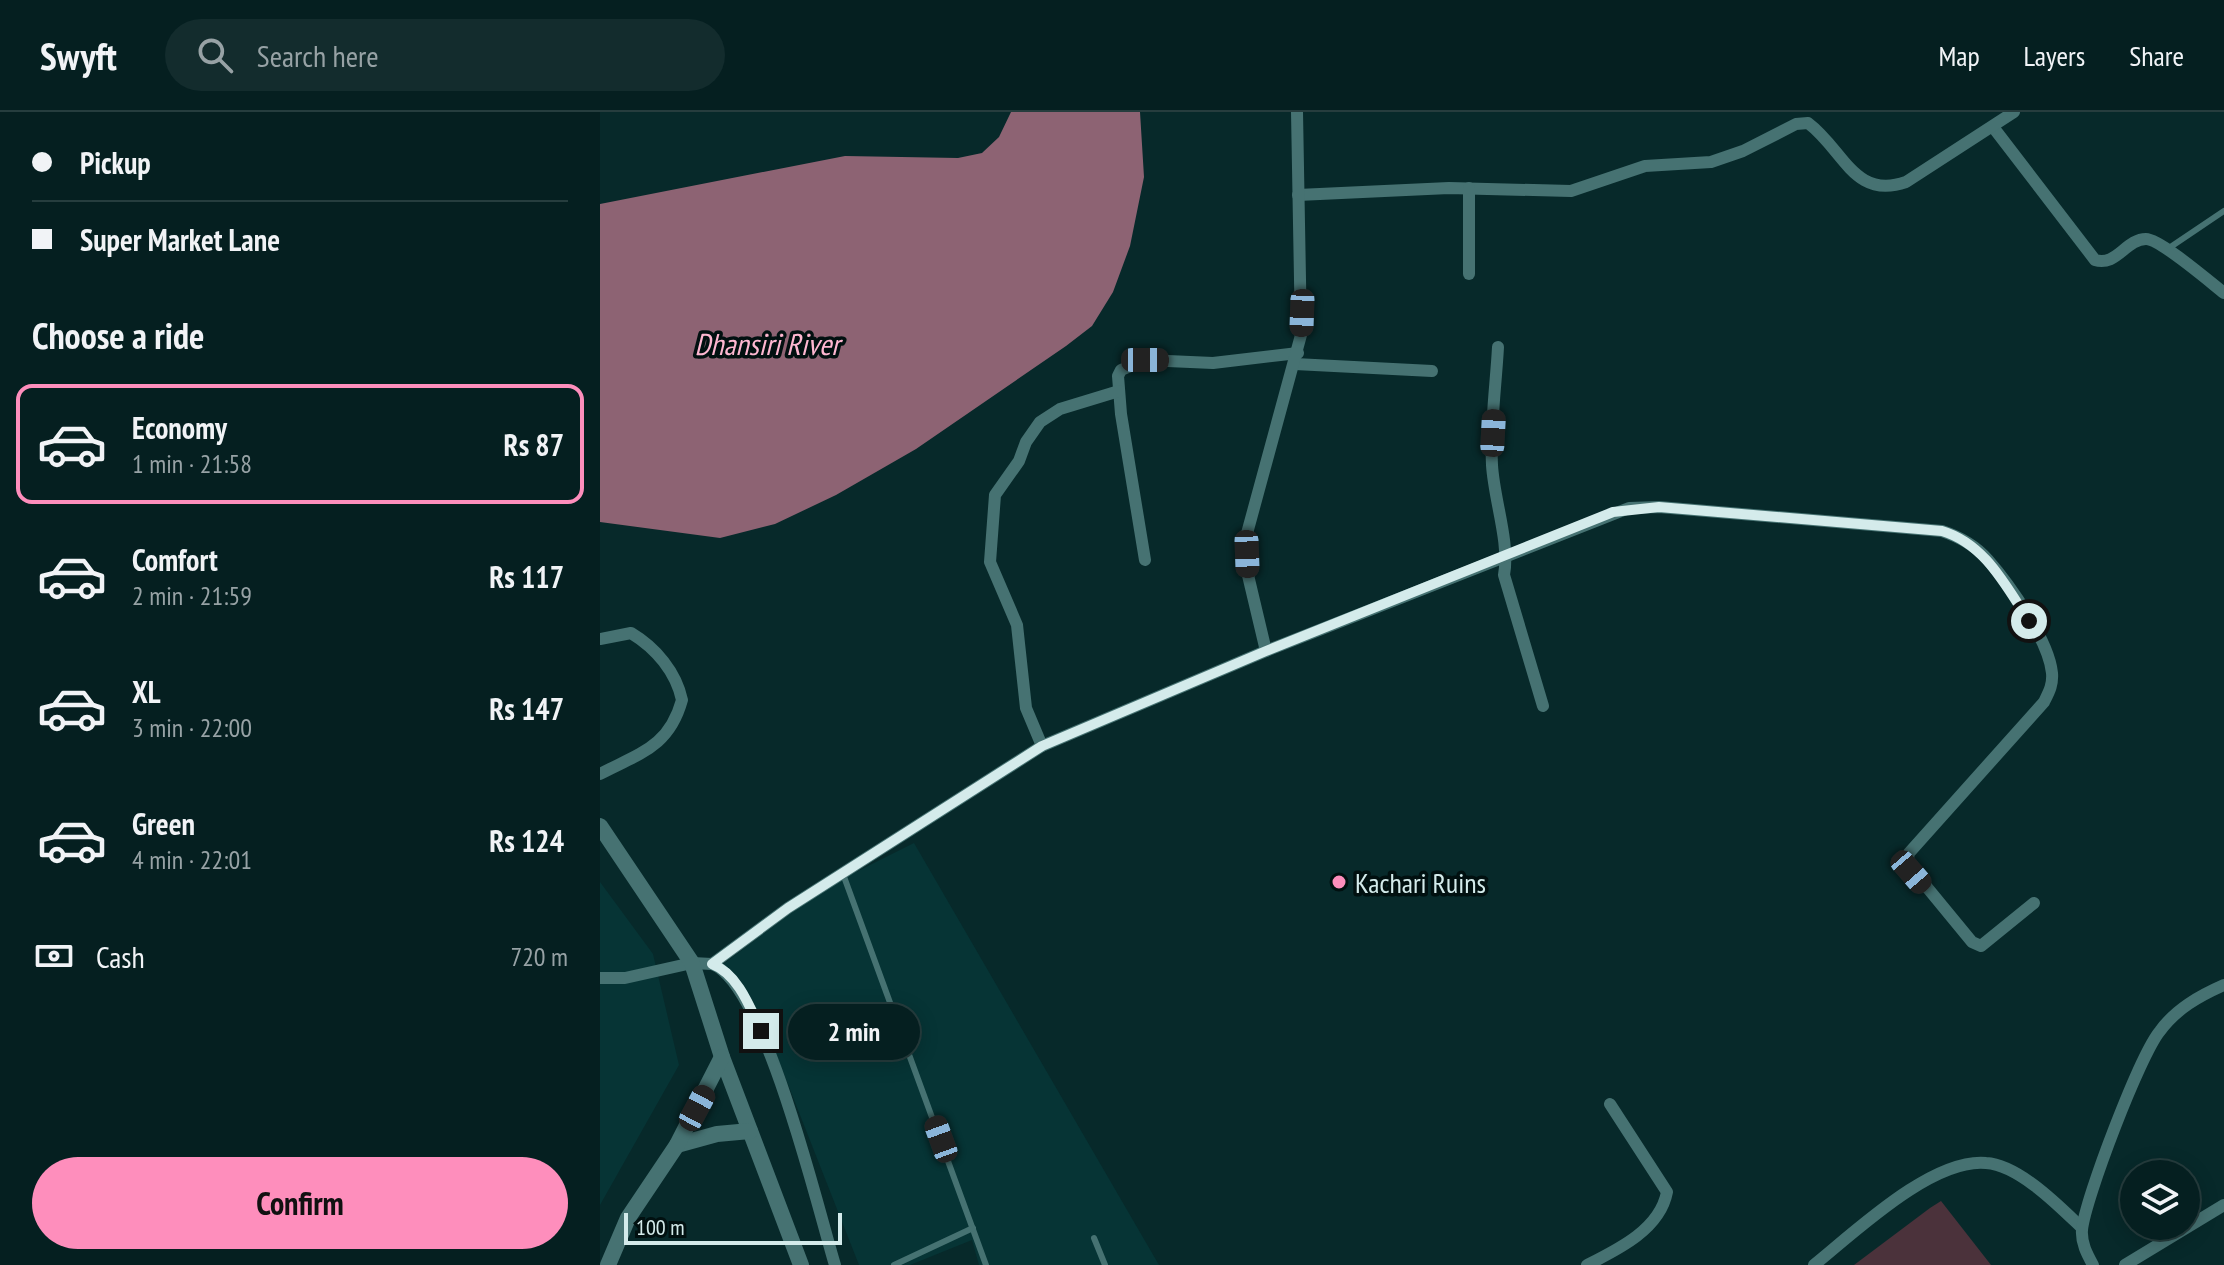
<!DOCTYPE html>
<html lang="en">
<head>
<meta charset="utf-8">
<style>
	:root { --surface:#051f20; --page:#132c2d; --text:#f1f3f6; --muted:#97a2a5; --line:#263d3e; --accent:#fe8ebc }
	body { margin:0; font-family:"PT Sans Narrow",sans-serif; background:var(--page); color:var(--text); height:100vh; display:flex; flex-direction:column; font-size:30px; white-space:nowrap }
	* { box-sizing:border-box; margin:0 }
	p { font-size:26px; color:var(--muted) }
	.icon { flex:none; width:44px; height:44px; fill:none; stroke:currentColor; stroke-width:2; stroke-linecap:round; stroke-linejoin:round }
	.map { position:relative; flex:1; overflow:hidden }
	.details { display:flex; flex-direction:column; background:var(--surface); width:600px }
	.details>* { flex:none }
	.hud { display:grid; align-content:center; height:176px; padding:0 32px; background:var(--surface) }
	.buttons { position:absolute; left:1520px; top:1048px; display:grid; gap:16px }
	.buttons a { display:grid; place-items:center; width:80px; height:80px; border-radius:50%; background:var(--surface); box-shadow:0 4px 20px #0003,0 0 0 2px var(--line); font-size:40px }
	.scale { position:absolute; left:24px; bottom:20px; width:218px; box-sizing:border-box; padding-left:8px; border:4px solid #d4ebeb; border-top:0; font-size:22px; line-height:28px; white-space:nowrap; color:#d4ebeb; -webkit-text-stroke:6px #011010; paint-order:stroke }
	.end { position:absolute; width:36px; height:36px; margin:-18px; border:10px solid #d4ebeb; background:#111; box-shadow:0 0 0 4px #111 }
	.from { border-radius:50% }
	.bubble { position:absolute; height:56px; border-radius:28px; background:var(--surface); box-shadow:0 4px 20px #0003,0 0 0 2px var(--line); font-size:26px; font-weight:800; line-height:56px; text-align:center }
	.car { position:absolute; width:24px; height:48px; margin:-24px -12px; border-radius:10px; box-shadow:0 0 6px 2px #0007; background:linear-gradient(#222 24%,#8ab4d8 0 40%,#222 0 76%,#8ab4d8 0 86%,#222 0) }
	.hud b { display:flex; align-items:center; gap:28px; height:76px; font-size:30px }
	.hud b+b { border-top:2px solid var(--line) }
	.hud i { width:20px; height:20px; background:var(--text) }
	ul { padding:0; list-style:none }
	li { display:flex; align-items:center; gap:24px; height:120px; margin:0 16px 12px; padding:0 16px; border:4px solid transparent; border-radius:16px }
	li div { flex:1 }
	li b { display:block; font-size:30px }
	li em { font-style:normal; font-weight:800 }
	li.selected { border-color:var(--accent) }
	li>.icon { width:72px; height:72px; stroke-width:1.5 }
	h2 { padding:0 32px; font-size:36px; line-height:96px }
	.pay { display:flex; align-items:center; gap:20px; height:88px; padding:0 32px; font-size:30px }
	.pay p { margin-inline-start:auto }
	.action { display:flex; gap:16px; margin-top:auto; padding:16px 32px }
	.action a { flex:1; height:92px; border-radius:48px; background:var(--accent); color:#111; font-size:32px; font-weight:800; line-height:92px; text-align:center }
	header { display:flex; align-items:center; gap:48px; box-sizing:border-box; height:112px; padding:0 40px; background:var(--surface); border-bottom:2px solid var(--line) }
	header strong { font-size:38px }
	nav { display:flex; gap:44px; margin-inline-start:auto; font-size:28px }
	.search { width:560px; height:72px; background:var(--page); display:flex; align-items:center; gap:20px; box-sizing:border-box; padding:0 28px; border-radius:44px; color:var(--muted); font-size:30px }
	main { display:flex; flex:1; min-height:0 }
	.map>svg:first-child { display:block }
	.built { fill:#063435 }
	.green { fill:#4b323b }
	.water { fill:#8d6373 }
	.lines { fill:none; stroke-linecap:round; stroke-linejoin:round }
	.lane { stroke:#467272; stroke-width:6 }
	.street { stroke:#467272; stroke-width:12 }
	.secondary { stroke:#467272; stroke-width:16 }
	.route { stroke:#d4ebeb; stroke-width:10 }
	.poi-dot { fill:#fe8ebc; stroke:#011010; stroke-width:3 }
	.labels { text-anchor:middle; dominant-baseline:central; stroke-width:7; stroke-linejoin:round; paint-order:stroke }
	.poi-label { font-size:28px; fill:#d4ebeb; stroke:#011010; text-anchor:start }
	.water-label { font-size:30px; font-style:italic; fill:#feb7d1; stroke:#011010 }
</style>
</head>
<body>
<header>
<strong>Swyft</strong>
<div class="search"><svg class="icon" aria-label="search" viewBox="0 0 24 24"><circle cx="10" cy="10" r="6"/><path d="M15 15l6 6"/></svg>Search here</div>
<nav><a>Map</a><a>Layers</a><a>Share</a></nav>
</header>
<main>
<section class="details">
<div class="hud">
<b><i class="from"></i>Pickup</b>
<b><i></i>Super Market Lane</b>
</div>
<h2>Choose a ride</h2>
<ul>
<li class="selected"><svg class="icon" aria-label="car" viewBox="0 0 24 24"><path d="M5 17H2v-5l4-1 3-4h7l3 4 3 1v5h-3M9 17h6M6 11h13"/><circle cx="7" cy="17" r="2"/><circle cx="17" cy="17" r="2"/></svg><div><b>Economy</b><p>1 min · 21:58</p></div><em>Rs 87</em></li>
<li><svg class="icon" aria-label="car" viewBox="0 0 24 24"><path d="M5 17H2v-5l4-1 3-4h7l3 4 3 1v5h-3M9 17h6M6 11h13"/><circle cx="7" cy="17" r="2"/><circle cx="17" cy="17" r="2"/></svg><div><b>Comfort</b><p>2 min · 21:59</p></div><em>Rs 117</em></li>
<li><svg class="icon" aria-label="car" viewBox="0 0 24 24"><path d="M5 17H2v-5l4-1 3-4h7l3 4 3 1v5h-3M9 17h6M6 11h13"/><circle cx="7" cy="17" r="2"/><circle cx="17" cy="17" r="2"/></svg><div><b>XL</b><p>3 min · 22:00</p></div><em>Rs 147</em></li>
<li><svg class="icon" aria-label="car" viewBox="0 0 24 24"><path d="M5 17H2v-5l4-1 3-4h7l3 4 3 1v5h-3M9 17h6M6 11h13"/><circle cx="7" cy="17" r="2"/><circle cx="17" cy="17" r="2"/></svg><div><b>Green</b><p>4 min · 22:01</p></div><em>Rs 124</em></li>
</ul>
<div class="pay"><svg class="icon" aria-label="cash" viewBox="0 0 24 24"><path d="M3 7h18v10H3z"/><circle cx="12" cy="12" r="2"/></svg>Cash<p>720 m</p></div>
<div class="action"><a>Confirm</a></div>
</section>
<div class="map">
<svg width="1624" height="1153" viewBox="0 0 1624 1153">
	<rect width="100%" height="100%" fill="#07292a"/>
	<g class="built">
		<path d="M314,731L559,1153H379L372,1128L310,1153H259L165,914L134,862L122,853L226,775Z"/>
		<path d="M0,770L53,842L79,953L0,1093Z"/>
	</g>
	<path class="green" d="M1341,1089L1391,1153H1254L1330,1096Z"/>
	<path class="water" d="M411,0H540L544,65L530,134L513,180L492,214L466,234L316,337L236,383L175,412L120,426L0,410V92L245,44L358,46L382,41L399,25Z"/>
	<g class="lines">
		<g class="lane">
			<path d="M1569,136L1624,99"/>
			<path d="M243,762L386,1153"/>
			<path d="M494,1126L505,1153"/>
			<path d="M294,1153L373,1116"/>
		</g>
		<g class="street">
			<path d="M1393,15L1495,148C1516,155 1526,127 1546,127C1560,127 1610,170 1624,181"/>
			<path d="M698,83L849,76L971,79L1045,54L1111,50L1143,39L1196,12L1208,11C1244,38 1254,88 1306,70L1414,0"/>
			<path d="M869,162V76"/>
			<path d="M898,235C896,273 890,314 892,353C894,388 910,430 904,463L943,594"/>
			<path d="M695,252L832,259"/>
			<path d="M545,448L521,302L518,264L521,258L545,248L613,251L698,241"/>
			<path d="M0,527L31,521C56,536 76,560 82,588C69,635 40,641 0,662"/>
			<path d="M666,539L647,459L646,425L701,223L697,0"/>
			<path d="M442,634L426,596L417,513L390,450L395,383L419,349L426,330L440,310L460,297L519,279"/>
			<path d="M112,852C165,872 217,1094 235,1153"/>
			<path d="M0,866H25L92,851L112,852L188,796L442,634L666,539L1029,396L1059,395L1342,419C1360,425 1376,434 1388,448C1410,473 1449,529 1452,561C1453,573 1449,580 1444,590L1309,741L1307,751L1372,830L1381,834L1434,791"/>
			<path d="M987,1153C1019,1137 1060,1117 1067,1080L1010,992"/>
			<path d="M1214,1153C1255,1120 1332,1046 1386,1051C1419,1053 1459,1094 1482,1116"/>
			<path d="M1493,1153C1487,1142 1481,1131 1482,1118C1485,1087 1540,943 1560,919C1576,897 1599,884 1624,873"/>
			<path d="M1525,1153L1624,1093"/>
		</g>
		<g class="secondary">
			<path d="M0,714L92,851L122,945L201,1153"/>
			<path d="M77,1033L117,1022L150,1019"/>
			<path d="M8,1153L28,1106L77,1033L122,945"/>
		</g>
	</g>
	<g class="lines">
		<path class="route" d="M161,919C150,895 138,862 112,852L188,796L442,634L666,539L1013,400L1059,395L1342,419C1385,432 1405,473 1429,509"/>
	</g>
	<circle class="poi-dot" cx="739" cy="770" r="8"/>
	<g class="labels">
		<g class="poi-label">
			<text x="755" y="770">Kachari Ruins</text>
		</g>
		<g class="water-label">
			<text x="167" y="231">Dhansiri River</text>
		</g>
	</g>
</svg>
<div class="buttons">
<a><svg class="icon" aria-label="layers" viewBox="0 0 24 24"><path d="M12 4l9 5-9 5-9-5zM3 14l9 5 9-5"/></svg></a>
</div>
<div class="scale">100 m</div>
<i class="end from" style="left:1429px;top:509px"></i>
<i class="end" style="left:161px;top:919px"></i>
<div class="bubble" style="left:188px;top:892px;width:132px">2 min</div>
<i class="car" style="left:702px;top:201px;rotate:182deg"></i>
<i class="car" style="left:545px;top:248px;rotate:90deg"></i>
<i class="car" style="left:893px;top:321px;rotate:3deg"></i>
<i class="car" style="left:647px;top:442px;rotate:178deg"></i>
<i class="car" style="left:1311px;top:760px;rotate:139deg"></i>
<i class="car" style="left:97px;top:996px;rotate:28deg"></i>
<i class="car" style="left:341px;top:1027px;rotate:340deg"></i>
</div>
</main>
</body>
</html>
